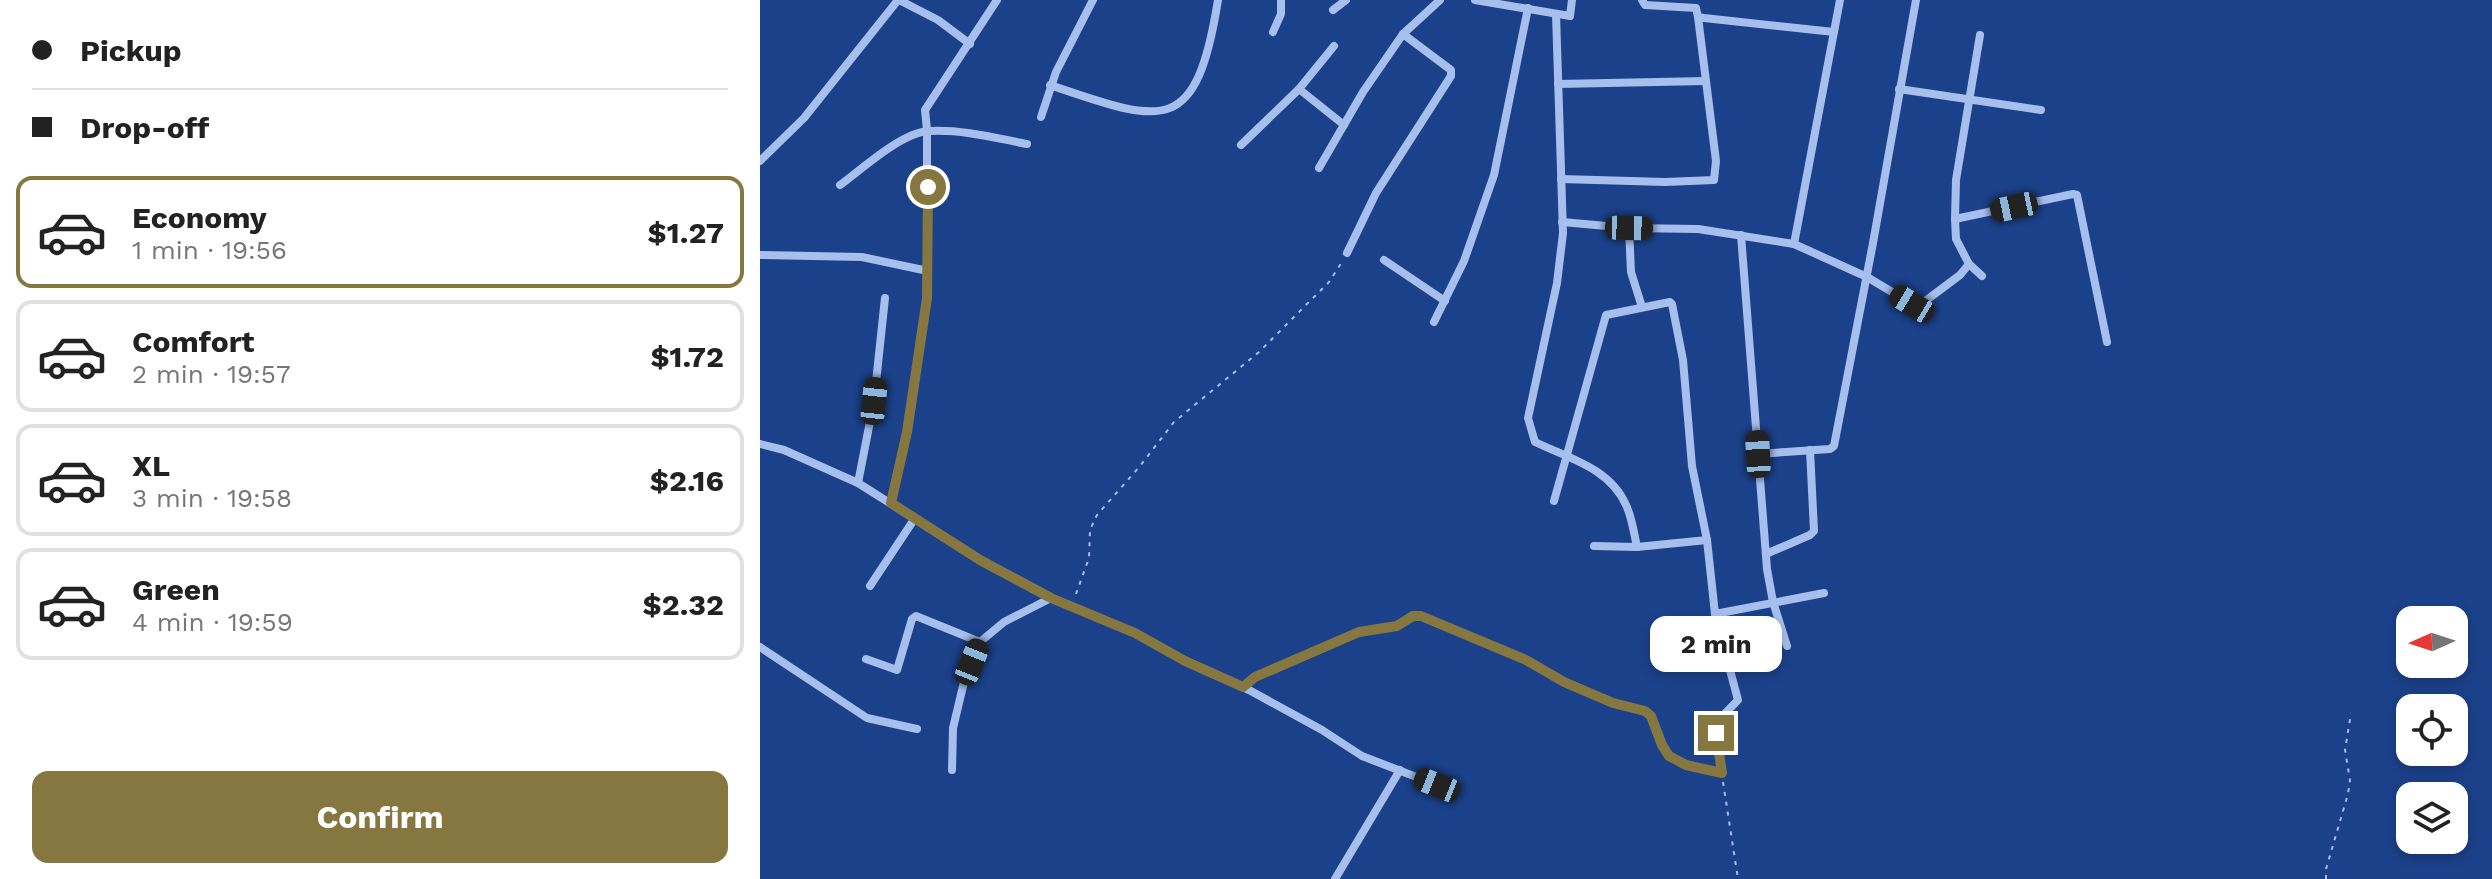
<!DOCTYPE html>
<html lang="en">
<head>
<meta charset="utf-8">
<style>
	:root { --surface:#fff; --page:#f2f2f2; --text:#222; --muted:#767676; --line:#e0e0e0; --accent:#85773f }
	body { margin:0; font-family:"Work Sans",sans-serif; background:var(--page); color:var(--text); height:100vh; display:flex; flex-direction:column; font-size:30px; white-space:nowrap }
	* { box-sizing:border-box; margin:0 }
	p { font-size:26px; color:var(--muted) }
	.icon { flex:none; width:44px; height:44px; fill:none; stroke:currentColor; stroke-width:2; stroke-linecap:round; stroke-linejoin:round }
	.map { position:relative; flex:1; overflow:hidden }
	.panel { display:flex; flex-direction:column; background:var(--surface); width:760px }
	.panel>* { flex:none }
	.guide { display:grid; align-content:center; height:176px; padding:0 32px; background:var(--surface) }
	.needle { width:52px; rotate:267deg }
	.fabs { position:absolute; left:1636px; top:606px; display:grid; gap:16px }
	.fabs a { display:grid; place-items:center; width:72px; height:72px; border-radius:16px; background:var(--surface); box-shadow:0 4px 12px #0003; font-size:40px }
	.end { position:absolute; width:36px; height:36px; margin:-18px; border:10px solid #85773f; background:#fff; box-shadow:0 0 0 4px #fff }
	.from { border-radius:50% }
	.bubble { position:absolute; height:56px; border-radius:16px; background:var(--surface); box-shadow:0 4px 12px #0003; font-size:26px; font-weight:700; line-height:56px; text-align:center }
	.car { position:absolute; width:24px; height:48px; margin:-24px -12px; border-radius:10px; box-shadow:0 0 6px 2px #0007; background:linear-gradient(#222 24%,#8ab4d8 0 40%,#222 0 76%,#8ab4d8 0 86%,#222 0) }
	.guide b { display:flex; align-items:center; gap:28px; height:76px; font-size:30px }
	.guide b+b { border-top:2px solid var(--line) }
	.guide i { width:20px; height:20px; background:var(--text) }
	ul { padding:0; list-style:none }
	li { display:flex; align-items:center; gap:24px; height:112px; margin:0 16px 12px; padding:0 16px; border:4px solid var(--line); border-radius:16px }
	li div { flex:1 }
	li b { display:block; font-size:30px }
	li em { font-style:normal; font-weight:700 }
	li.selected { border-color:var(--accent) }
	li>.icon { width:72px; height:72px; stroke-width:1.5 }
	.button { display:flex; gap:16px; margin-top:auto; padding:16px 32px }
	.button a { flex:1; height:92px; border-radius:16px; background:var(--accent); color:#fff; font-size:32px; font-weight:700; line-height:92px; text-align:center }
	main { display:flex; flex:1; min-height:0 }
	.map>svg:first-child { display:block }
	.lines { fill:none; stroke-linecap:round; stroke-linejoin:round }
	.path { stroke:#a6bfed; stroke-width:2; stroke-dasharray:4 6; stroke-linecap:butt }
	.street { stroke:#a6bfed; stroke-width:8 }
	.route { stroke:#85773f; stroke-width:10 }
</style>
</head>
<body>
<main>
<section class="panel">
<div class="guide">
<b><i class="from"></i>Pickup</b>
<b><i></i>Drop-off</b>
</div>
<ul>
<li class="selected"><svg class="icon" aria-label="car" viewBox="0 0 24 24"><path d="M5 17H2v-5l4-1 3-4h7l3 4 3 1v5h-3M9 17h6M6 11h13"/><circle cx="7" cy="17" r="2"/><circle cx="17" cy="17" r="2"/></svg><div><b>Economy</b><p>1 min · 19:56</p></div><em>$1.27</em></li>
<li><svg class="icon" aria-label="car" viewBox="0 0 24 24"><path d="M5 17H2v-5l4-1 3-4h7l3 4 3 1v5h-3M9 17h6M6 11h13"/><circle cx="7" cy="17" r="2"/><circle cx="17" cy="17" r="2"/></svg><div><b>Comfort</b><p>2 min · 19:57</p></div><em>$1.72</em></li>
<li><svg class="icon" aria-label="car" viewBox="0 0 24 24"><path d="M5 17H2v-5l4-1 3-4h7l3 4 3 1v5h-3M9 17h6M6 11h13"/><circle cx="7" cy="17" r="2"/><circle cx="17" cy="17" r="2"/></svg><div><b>XL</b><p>3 min · 19:58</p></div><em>$2.16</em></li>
<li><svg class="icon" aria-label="car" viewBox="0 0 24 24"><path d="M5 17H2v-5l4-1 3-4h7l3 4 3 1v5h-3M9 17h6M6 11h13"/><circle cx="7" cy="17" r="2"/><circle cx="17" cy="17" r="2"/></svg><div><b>Green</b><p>4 min · 19:59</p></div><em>$2.32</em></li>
</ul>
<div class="button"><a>Confirm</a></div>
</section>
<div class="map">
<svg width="1732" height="879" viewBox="0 0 1732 879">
	<rect width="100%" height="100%" fill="#1b418a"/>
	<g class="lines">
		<g class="path">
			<path d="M316,594L329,558L330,530L337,515L380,466L414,422L499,352L569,282L582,262"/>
			<path d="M963,782L978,879"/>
			<path d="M1566,879V869L1588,794L1590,780L1585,750L1591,713"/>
		</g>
		<g class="street">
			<path d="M139,0L178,20L210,44"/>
			<path d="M715,0L810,16L812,0"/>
			<path d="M882,0L885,5L936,8L938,17L944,18L1074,32"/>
			<path d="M573,10L586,0"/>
			<path d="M796,14L803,233L797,283L768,418L775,442C808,458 850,468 866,505C872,517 874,534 877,547"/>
			<path d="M513,32L521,14V0"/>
			<path d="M1220,35L1196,180L1195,219L1196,239L1209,264L1222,276"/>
			<path d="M798,84L946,81"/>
			<path d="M290,85C404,124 436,137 458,0"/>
			<path d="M539,89L584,125"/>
			<path d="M1139,89L1281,110"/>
			<path d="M281,117L296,72L333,0"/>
			<path d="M481,145L539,89L574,46"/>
			<path d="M0,161L44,118L138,0"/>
			<path d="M559,168L603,92L643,34L680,0"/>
			<path d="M801,179L905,182L954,180L956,161L938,17"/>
			<path d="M80,185C102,169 142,132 169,131C201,129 236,138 267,144"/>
			<path d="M1195,219L1313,194L1317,195L1347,342"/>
			<path d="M802,222L869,228L938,229L1034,244L1107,277L1152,304L1160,305L1200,275L1209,264"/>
			<path d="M869,228L871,272L882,307"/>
			<path d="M981,235L1007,569L1013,602L1027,646"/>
			<path d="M1034,244L1080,0"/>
			<path d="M587,253L616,193L691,76V70L643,34"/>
			<path d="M0,255L102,257L168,271"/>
			<path d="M624,260L685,301"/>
			<path d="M674,322L704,261L734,175L768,8"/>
			<path d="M0,444L24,450L98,483L220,560L291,598L375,633L425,661L489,690L562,730L602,756L677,785"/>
			<path d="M998,454L1070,449L1074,446L1113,243L1156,0"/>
			<path d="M98,483L114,401L125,298"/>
			<path d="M131,503L147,432L167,298V130L165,110L237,0"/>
			<path d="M834,546L877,547L947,540"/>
			<path d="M1006,554L1050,535L1054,531L1050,450"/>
			<path d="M110,586L155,518"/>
			<path d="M955,614L1064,593"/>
			<path d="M0,647L107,718L157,729"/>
			<path d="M106,659L137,670L152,619L156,616L220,642"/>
			<path d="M483,687L495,677L599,632L637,626L653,616H661L766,660L804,682L853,703L885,711L891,716L902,745L909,756L926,765L962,773L955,724L978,700L955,614L947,540L932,466L923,360L912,304L910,302L846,315L794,501"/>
			<path d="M192,770L193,728L204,682L220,642L244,622L291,598"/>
			<path d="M575,879L640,770"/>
		</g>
	</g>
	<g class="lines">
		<path class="route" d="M168,187L167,298L147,432L131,503L220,560L291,598L375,633L425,661L483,687L495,677L599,632L637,626L653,616H661L766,660L804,682L853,703L885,711L891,716L902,745L909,756L926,765L962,773L956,733"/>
	</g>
</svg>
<div class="fabs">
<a><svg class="needle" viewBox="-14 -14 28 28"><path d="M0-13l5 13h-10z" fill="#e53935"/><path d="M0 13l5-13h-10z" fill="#767676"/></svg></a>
<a><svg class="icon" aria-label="locate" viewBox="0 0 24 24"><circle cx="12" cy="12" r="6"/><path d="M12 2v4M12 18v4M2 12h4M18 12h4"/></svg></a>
<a><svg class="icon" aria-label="layers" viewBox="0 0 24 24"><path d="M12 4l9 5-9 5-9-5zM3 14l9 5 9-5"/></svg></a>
</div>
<i class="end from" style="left:168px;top:187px"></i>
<i class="end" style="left:956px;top:733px"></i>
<div class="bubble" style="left:890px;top:616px;width:132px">2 min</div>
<i class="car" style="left:1254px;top:207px;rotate:258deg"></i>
<i class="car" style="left:869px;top:228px;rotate:91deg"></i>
<i class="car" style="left:1152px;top:304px;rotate:301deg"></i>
<i class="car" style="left:114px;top:401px;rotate:6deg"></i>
<i class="car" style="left:998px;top:454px;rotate:357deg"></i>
<i class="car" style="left:212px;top:662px;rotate:22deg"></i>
<i class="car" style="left:677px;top:785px;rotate:292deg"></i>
</div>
</main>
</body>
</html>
